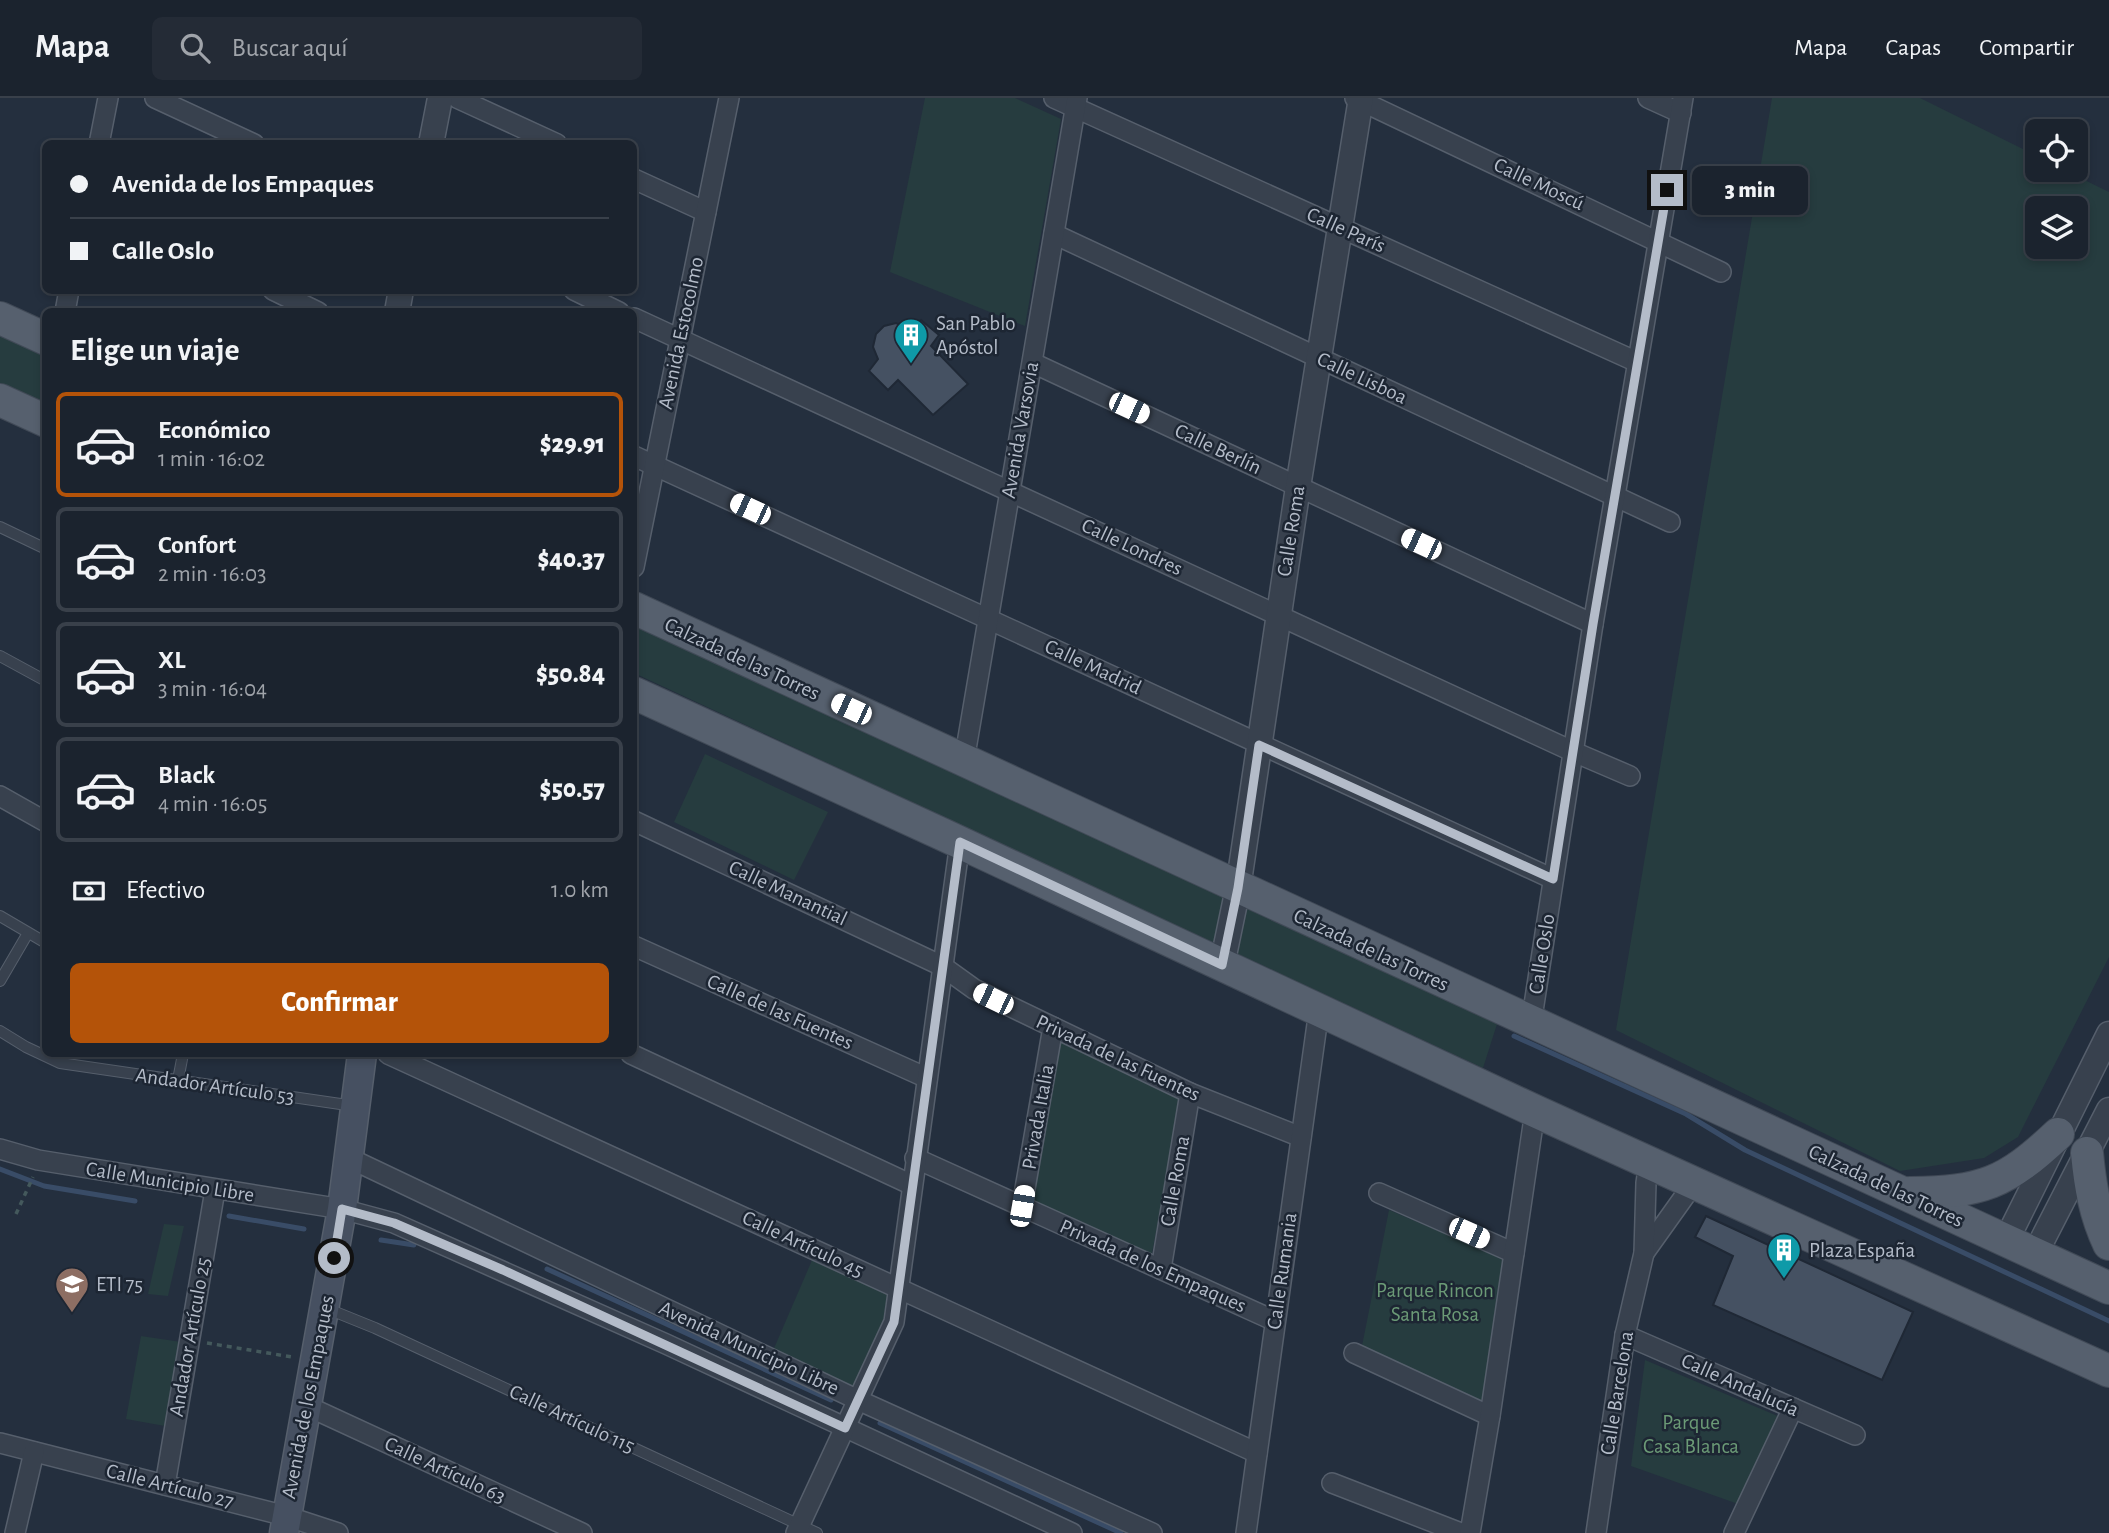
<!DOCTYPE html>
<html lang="es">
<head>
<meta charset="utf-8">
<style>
	:root { --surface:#1b232e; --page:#242b36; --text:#f1f3f6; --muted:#a0a4aa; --line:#39404a; --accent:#b45309 }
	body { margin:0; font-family:"Alegreya Sans",sans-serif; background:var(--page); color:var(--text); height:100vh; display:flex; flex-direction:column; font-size:26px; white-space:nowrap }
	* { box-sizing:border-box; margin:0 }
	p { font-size:23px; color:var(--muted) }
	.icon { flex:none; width:38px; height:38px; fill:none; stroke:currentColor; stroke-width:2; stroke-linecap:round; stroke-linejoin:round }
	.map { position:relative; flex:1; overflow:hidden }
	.side { position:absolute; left:42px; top:210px; width:595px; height:749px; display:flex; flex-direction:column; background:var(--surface); border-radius:10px; box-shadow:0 4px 10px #0003,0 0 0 2px var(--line) }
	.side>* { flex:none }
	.guide { position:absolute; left:42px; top:42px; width:595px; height:154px; border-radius:10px; box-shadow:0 4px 10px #0003,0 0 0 2px var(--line); display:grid; align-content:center; height:154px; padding:0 28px; background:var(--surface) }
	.controls { position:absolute; left:2025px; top:21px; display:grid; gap:14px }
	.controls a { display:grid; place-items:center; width:63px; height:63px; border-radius:10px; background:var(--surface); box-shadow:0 4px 10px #0003,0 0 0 2px var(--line); font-size:35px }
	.end { position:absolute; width:32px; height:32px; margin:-16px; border:9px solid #b4bcc9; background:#111; box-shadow:0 0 0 4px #111 }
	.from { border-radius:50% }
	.bubble { position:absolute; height:49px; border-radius:10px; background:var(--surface); box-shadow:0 4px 10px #0003,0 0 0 2px var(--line); font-size:23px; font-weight:800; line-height:49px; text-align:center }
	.car { position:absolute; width:21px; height:42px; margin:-21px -10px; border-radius:9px; box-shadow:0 0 5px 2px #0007; background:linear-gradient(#fff 24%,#345 0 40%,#fff 0 76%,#345 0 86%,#fff 0) }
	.guide b { display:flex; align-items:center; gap:24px; height:66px; font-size:26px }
	.guide b+b { border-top:2px solid var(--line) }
	.guide i { width:18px; height:18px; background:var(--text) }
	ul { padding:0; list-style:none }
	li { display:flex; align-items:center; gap:21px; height:105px; margin:0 14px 10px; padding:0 14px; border:4px solid var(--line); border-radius:10px }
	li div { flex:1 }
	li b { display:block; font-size:26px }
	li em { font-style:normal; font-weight:800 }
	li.selected { border-color:var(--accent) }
	li>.icon { width:63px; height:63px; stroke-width:1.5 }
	h2 { padding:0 28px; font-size:32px; line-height:84px }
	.pay { display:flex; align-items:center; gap:18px; height:77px; padding:0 28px; font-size:26px }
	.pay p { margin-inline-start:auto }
	.button { display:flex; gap:14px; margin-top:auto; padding:14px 28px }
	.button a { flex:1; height:80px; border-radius:10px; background:var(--accent); color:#fff; font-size:28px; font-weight:800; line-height:80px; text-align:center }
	header { display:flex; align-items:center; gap:42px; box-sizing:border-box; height:98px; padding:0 35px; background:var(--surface); border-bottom:2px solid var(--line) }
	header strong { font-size:33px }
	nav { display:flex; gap:38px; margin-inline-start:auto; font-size:24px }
	.search { width:490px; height:63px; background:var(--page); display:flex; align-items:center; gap:18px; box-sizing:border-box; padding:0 24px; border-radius:10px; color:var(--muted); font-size:26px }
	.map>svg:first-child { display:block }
	.green { fill:#263c3f; fill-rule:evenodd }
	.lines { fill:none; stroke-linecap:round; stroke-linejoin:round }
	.stream { stroke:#394c67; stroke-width:5 }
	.building { fill:#455162; stroke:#1f2835; stroke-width:2 }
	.service-casing { stroke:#565f6c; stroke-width:12 }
	.minor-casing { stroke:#565f6c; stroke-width:22 }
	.tertiary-casing { stroke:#565f6c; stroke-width:27 }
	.secondary-casing { stroke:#565f6c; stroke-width:31 }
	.primary-casing { stroke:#414a57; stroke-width:34 }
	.path { stroke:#44595c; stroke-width:3.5; stroke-dasharray:5 5; stroke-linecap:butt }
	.service { stroke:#38414e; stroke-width:10 }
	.minor { stroke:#38414e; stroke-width:19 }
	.tertiary { stroke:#38414e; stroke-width:24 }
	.secondary { stroke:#465061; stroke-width:28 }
	.primary { stroke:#56606e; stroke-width:32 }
	.route { stroke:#b4bcc9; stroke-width:9 }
	.labels { text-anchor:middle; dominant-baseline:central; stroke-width:5; stroke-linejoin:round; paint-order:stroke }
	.street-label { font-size:21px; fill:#b4bcc9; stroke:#1d2633 }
	.poi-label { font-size:21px; fill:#b4bcc9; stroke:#1d2633; text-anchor:start }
	.park-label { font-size:21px; fill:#6b9a76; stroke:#1d2633 }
</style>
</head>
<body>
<header>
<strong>Mapa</strong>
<div class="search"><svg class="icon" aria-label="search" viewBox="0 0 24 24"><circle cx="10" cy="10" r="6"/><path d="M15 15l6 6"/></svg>Buscar aquí</div>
<nav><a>Mapa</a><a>Capas</a><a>Compartir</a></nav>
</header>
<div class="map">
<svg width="2109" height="1435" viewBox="0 0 2109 1435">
	<rect width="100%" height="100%" fill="#242f3e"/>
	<g class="green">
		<path d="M925,0H1015L1061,21L1025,228L890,174Z"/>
		<path d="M1772,0H1920L2037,58V72H2064L2109,94V859L2018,1039L1984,1060L1900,1073L1616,932ZM2037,110H2076V149H2037Z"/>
		<path d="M0,229L45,250V308L0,287Z"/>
		<path d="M634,526L1244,805L1497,926L1483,970L634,575Z"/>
		<path d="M705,656L828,714L794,782L674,724Z"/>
		<path d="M1060,941L1182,999L1150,1165L1030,1108Z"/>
		<path d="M1389,1112L1505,1161L1483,1305L1362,1248Z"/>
		<path d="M164,1126L184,1128L168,1198L148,1196Z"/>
		<path d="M813,1160L893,1197L885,1232L856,1294L772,1255Z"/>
		<path d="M141,1238L188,1245L176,1330L126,1321Z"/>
		<path d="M1645,1262L1787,1322L1741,1407L1631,1368Z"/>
	</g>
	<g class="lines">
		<g class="stream">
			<path d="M1514,938L1686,1016L1745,1052L2109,1223"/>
			<path d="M0,1071L44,1088L135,1103"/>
			<path d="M229,1118L304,1131"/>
			<path d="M381,1142L414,1147"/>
			<path d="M547,1171L831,1302"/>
			<path d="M880,1325L1121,1435"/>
		</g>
	</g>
	<g class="building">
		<path d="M921,222L939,237L931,248L968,286L933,317L898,282L888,292L869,273L878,261L873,249L876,236L884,228L896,225L910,231Z"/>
		<path d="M1706,1118L1913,1214L1882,1282L1713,1207L1733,1158L1695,1139Z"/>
	</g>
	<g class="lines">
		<g class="service-casing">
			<g id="service">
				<path d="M0,429L46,451"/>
				<path d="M0,558L46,583"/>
				<path d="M0,818L46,845"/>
				<path d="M0,883L28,835"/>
				<path d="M0,933L26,949L60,965L354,1008"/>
				<path d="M178,982L183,956"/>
				<path d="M328,1211L375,1230L817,1435"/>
			</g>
		</g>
		<g class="minor-casing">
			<g id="minor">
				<path d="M155,0L254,46"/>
				<path d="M457,0L557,46"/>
				<path d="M1054,0L1637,264"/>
				<path d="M1355,0L1721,174"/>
				<path d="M1648,0L1681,15"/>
				<path d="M99,46L108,0"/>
				<path d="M634,81L706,114"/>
				<path d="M1054,136L1670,424"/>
				<path d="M273,192L318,214"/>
				<path d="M574,192L619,214"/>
				<path d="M65,214L69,192"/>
				<path d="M634,220L1574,654L1630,678"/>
				<path d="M1033,265L1593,526"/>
				<path d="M634,358L1553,781"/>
				<path d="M634,469L729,0"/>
				<path d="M964,663L1077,0"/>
				<path d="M0,698L46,724"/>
				<path d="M634,723L942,868L974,891L1190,995L1301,1039"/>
				<path d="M634,848L927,980"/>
				<path d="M1531,926L1593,526L1683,0"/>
				<path d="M388,956L1257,1355"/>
				<path d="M631,956L912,1087"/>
				<path d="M0,1051L38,1062L342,1111L394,1125L666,1246L1072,1435"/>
				<path d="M349,1060L858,1302L1152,1435"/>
				<path d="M915,1060L1275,1223"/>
				<path d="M1379,1095L1514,1155"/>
				<path d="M1022,1108L1053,929"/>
				<path d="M1644,1155L1694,1085"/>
				<path d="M1161,1171L1190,995"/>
				<path d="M1625,1237L1855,1337"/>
				<path d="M1354,1255L1490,1318"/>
				<path d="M307,1308L582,1435"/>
				<path d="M0,1345L286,1418L338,1435"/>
				<path d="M1332,1385L1461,1435"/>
				<path d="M165,1387L215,1092"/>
				<path d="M15,1435L34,1354"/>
				<path d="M796,1435L894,1224L960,744"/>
				<path d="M1246,1435L1319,912"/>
				<path d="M1470,1435L1490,1318L1535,1013"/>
				<path d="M1596,1435L1625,1237L1644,1155L1646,1085L1649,1065"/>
				<path d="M1734,1435L1793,1310"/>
			</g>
		</g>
		<g class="tertiary-casing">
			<g id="tertiary">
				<path d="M431,46L440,0"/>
				<path d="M397,214L401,192"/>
				<path d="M1222,867L1238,790L1298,389L1361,0"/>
				<path d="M2006,1143L2109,936"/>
				<path d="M2035,1156L2109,1012"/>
			</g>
		</g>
		<g class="secondary-casing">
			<path id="secondary" d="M284,1435L342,1111L362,956"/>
		</g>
		<g class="primary-casing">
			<g id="primary">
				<path d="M0,220L46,241"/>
				<path d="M0,302L46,323"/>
				<path d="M634,510L2109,1190"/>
				<path d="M634,595L944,737L1535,1013L2109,1273"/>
				<path d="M2087,1055C2090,1087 2095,1117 2109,1146"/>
				<path d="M1910,1095C1982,1094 2005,1086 2058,1036"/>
			</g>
		</g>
		<g class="path">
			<path d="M16,1116L33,1079"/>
			<path d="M207,1245L292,1259"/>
		</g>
		<use href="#service" class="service"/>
		<use href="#minor" class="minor"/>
		<use href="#tertiary" class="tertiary"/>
		<use href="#secondary" class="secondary"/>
		<use href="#primary" class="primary"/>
	</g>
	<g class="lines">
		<path class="route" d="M334,1160L342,1111L394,1125L503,1172L845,1330L894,1224L960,744L1222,867L1238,790L1259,647L1553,781L1593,526L1667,92"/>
	</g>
	<defs>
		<g id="building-pin" transform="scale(1.75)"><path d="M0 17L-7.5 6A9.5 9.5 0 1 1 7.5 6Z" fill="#0f9aa8" stroke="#1d2633"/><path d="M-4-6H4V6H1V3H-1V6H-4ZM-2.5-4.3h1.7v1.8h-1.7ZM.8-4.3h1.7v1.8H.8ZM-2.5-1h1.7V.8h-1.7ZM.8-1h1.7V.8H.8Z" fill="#fff"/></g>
		<g id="school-pin" transform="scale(1.75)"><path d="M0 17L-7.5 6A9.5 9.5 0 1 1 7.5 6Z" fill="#8d6e63" stroke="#1d2633"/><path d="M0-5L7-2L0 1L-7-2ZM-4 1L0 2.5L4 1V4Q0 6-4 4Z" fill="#fff"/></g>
	</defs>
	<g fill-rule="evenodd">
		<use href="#building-pin" x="911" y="237"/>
		<use href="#building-pin" x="1784" y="1152"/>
		<use href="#school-pin" x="72" y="1186"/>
	</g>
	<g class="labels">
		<g class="street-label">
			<text transform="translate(1539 86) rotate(25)">Calle Moscú</text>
			<text transform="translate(1346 132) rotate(24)">Calle París</text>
			<text transform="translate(681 235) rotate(-78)">Avenida Estocolmo</text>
			<text transform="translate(1362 280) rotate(25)">Calle Lisboa</text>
			<text transform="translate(1020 332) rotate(-80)">Avenida Varsovia</text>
			<text transform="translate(1218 351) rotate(25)">Calle Berlín</text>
			<text transform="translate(1291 433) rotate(-81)">Calle Roma</text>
			<text transform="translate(1132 449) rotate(25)">Calle Londres</text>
			<text transform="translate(742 561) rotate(25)">Calzada de las Torres</text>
			<text transform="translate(1093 569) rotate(25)">Calle Madrid</text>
			<text transform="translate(788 795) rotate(25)">Calle Manantial</text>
			<text transform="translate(1371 852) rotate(25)">Calzada de las Torres</text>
			<text transform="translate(1542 856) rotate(-81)">Calle Oslo</text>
			<text transform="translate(780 914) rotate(24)">Calle de las Fuentes</text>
			<text transform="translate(1118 960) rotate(25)">Privada de las Fuentes</text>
			<text transform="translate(215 988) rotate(8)">Andador Artículo 53</text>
			<text transform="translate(1038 1019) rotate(-80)">Privada Italia</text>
			<text transform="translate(1175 1083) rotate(-80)">Calle Roma</text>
			<text transform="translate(170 1084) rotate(9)">Calle Municipio Libre</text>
			<text transform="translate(1886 1088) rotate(25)">Calzada de las Torres</text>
			<text transform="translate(803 1146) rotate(25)">Calle Artículo 45</text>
			<text transform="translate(1153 1168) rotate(24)">Privada de los Empaques</text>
			<text transform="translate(1282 1173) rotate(-82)">Calle Rumania</text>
			<text transform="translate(190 1239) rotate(-80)">Andador Artículo 25</text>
			<text transform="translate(749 1250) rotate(25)">Avenida Municipio Libre</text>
			<text transform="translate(1740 1287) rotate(24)">Calle Andalucía</text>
			<text transform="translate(1617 1295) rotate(-81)">Calle Barcelona</text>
			<text transform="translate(308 1299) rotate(-79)">Avenida de los Empaques</text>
			<text transform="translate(572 1321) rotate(25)">Calle Artículo 115</text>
			<text transform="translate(445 1372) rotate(25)">Calle Artículo 63</text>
			<text transform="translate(170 1388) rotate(14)">Calle Artículo 27</text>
		</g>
		<g class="poi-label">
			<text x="936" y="225">San Pablo<tspan x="936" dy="24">Apóstol</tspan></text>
			<text x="1809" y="1152">Plaza España</text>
			<text x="96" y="1186">ETI 75</text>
		</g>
		<g class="park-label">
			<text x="1435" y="1192">Parque Rincon<tspan x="1435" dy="24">Santa Rosa</tspan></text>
			<text x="1691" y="1324">Parque<tspan x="1691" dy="24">Casa Blanca</tspan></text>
		</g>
	</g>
</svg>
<div class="controls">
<a><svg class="icon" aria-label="locate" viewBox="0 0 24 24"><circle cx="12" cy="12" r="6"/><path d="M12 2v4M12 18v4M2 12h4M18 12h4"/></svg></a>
<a><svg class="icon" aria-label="layers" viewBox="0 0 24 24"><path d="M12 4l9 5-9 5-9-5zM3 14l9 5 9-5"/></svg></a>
</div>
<i class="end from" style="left:334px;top:1160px"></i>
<i class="end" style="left:1667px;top:92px"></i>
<div class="bubble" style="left:1692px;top:68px;width:116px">3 min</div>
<i class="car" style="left:1129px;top:310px;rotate:115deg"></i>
<i class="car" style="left:750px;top:411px;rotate:295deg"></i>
<i class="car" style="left:1421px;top:446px;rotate:295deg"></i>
<i class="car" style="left:851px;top:611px;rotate:295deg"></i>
<i class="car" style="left:993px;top:901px;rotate:296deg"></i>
<i class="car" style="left:1022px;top:1108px;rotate:10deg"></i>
<i class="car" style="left:1469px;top:1135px;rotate:114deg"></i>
<div class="guide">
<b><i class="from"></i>Avenida de los Empaques</b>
<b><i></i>Calle Oslo</b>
</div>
<section class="side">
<h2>Elige un viaje</h2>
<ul>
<li class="selected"><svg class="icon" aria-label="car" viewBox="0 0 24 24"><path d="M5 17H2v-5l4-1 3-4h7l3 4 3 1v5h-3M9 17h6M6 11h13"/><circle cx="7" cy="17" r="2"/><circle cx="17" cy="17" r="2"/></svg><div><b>Económico</b><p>1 min · 16:02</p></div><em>$29.91</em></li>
<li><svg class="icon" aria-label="car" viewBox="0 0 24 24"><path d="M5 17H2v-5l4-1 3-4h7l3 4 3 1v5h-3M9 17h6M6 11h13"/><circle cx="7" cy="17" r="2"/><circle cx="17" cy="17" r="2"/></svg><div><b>Confort</b><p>2 min · 16:03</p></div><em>$40.37</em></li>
<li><svg class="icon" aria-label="car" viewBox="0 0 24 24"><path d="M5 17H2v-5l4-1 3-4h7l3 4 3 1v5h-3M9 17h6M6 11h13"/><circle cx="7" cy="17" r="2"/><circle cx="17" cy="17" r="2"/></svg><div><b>XL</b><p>3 min · 16:04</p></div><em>$50.84</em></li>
<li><svg class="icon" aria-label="car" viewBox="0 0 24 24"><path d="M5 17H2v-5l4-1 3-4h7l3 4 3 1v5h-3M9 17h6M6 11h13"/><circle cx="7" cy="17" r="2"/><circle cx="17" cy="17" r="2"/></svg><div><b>Black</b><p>4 min · 16:05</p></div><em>$50.57</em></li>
</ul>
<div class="pay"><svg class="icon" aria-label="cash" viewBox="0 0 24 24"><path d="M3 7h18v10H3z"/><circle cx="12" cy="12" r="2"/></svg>Efectivo<p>1.0 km</p></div>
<div class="button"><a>Confirmar</a></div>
</section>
</div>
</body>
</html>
